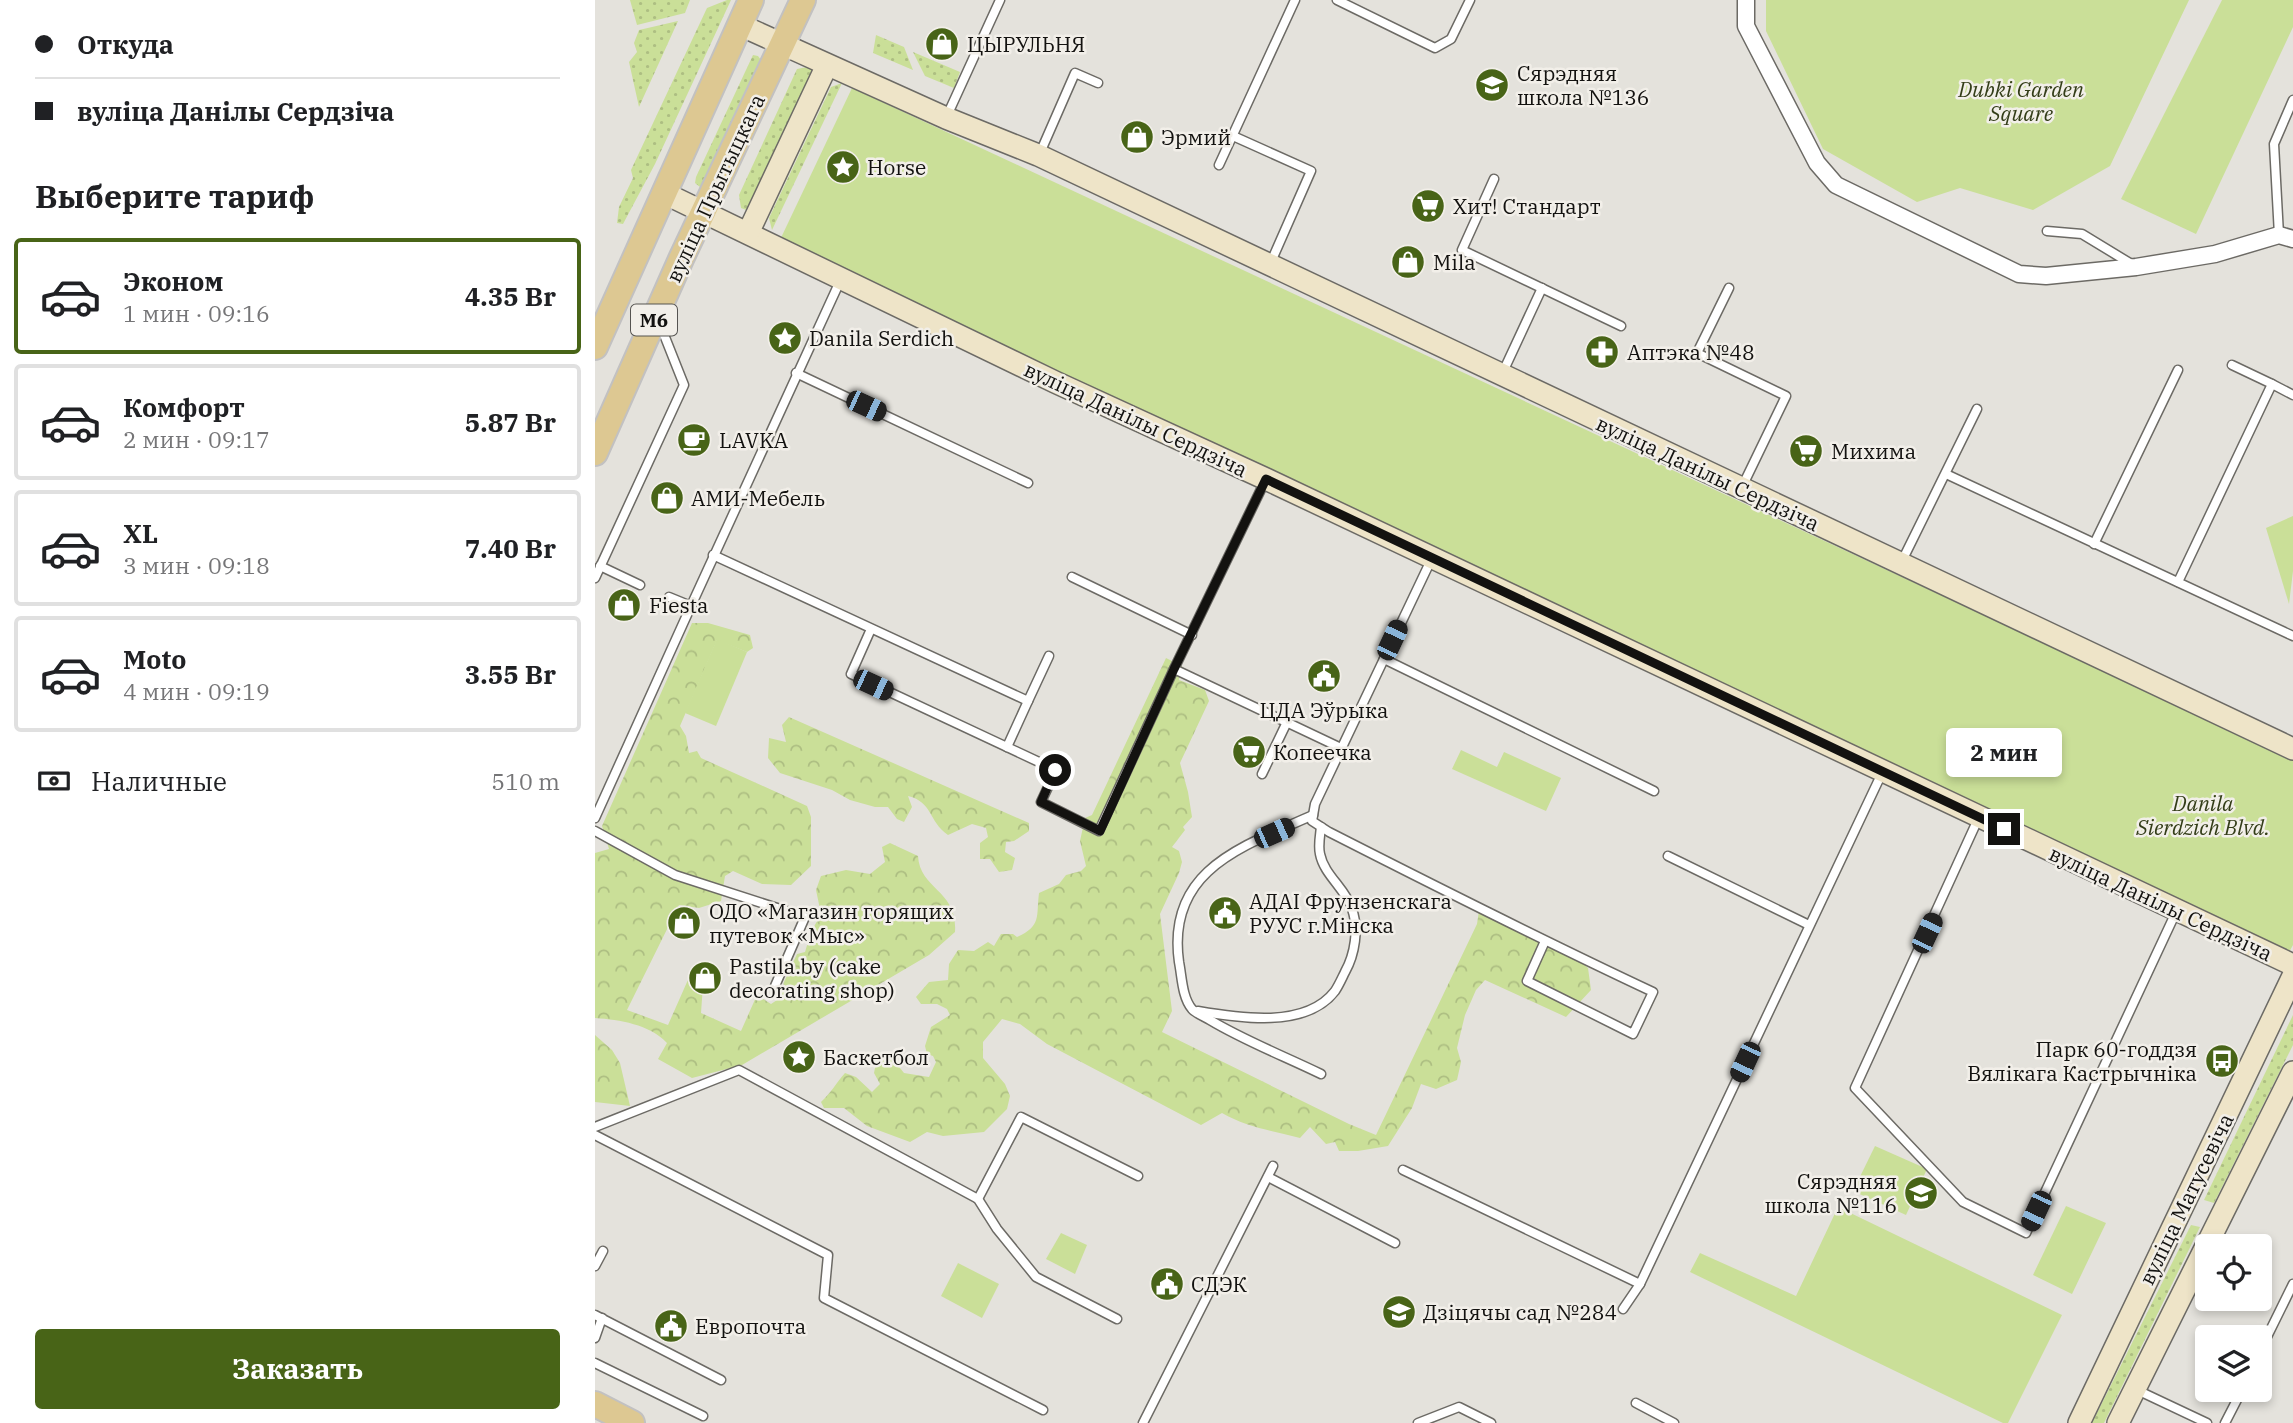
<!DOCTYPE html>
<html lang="ru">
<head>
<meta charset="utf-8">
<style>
	:root { --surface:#fff; --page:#f2f2f2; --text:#202124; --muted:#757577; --line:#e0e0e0; --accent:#486417 }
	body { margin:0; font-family:"IBM Plex Serif",serif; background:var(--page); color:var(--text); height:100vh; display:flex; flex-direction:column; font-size:26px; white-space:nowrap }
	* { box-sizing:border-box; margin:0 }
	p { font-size:23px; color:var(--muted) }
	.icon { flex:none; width:38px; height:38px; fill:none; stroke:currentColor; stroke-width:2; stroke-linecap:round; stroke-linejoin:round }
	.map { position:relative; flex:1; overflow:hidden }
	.drawer { display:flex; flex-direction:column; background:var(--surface); width:595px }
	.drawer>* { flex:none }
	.hud { display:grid; align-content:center; height:154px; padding:0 35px; background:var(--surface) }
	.buttons { position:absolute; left:1600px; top:1234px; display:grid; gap:14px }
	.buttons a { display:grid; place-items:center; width:77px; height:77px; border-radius:7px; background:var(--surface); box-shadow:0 4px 10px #0003; font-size:35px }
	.end { position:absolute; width:32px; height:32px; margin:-16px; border:9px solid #131210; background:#fff; box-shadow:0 0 0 4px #fff }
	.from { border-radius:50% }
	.bubble { position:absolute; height:49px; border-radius:7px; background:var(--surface); box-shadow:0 4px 10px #0003; font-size:23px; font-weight:700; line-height:49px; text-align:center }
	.car { position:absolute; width:21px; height:42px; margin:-21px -10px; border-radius:9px; box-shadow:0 0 5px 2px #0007; background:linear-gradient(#222 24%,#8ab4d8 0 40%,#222 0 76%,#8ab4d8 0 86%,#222 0) }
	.hud b { display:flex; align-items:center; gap:24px; height:66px; font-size:26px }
	.hud b+b { border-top:2px solid var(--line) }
	.hud i { width:18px; height:18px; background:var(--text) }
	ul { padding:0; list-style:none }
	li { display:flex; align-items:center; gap:21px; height:116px; margin:0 14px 10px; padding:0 21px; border:4px solid var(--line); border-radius:7px }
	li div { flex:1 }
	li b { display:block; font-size:26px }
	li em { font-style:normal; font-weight:700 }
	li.active { border-color:var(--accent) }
	li>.icon { width:63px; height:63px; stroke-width:1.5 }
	h2 { padding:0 35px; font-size:32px; line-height:84px }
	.pay { display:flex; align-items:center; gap:18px; height:77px; padding:0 35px; font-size:26px }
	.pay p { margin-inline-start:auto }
	.cta { display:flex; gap:14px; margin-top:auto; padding:14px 35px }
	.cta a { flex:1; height:80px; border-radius:7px; background:var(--accent); color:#fff; font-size:28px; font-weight:700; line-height:80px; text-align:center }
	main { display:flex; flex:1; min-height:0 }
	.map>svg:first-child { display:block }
	.grass { fill:url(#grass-dots) }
	.forest { fill:url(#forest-crowns) }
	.green { fill:#cadf98 }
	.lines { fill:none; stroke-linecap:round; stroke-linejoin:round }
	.lane-casing { stroke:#6c6a65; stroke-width:11 }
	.street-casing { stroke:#6c6a65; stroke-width:19 }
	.secondary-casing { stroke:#6c6a65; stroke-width:24 }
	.primary-casing { stroke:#c2c1c1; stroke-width:28 }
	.lane { stroke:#fff; stroke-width:8 }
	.street { stroke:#fff; stroke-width:16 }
	.secondary { stroke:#eee4c8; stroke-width:21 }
	.primary { stroke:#ddc892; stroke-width:24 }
	.route { stroke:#131210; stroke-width:9 }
	.labels { text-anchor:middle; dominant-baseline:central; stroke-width:5; stroke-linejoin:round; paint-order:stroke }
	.shield { fill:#f2efe9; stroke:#565451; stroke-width:2 }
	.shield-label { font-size:19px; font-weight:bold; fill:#131210 }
	.poi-label { font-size:21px; fill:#131210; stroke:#f2efe9; text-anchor:start }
	.park-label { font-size:21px; font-style:italic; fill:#333d18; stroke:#f2efe9 }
	.street-label { font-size:21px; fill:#131210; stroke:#f2efe9 }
</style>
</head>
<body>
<main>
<section class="drawer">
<div class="hud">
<b><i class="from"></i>Откуда</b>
<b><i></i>вуліца Данілы Сердзіча</b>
</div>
<h2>Выберите тариф</h2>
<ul>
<li class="active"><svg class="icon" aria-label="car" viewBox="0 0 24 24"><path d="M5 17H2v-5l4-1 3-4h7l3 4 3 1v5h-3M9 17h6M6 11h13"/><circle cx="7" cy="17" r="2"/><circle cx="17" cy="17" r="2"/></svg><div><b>Эконом</b><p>1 мин · 09:16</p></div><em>4.35 Br</em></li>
<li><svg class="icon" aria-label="car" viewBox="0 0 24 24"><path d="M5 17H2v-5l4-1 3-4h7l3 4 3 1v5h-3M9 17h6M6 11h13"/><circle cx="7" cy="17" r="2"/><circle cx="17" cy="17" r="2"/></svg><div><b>Комфорт</b><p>2 мин · 09:17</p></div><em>5.87 Br</em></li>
<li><svg class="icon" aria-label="car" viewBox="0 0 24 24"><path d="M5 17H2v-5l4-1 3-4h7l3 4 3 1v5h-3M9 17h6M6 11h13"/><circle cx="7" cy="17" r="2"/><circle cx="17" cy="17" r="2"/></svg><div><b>XL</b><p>3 мин · 09:18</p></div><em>7.40 Br</em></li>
<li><svg class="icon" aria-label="car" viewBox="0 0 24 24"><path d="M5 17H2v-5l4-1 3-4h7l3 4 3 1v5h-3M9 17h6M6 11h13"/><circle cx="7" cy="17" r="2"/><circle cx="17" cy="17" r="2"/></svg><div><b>Moto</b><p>4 мин · 09:19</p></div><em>3.55 Br</em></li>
</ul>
<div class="pay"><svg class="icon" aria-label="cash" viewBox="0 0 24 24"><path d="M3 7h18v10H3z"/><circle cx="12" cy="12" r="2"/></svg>Наличные<p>510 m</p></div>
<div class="cta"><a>Заказать</a></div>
</section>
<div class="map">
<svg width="1698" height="1423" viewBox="0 0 1698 1423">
	<defs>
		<pattern id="grass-dots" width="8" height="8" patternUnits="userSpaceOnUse" patternTransform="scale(1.75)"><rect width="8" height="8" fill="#cadf98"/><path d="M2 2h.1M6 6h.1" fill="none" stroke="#adbe82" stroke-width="1.8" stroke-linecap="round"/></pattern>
		<pattern id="forest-crowns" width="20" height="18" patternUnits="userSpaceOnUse" patternTransform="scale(1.75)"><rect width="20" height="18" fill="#cadf98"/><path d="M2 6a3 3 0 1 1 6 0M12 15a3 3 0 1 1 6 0" fill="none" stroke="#adbe82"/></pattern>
	</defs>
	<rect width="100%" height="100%" fill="#e4e2dc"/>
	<g class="grass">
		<path d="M35,0H95L90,13L42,25Z"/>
		<path d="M132,0H136L60,164L28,224L22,223L24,207L38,178L36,170L112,8Z"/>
		<path d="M83,21L44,107L34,62L42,52L39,43L44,30Z"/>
		<path d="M281,35L309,47L318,70L278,53Z"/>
		<path d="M318,52L365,72L359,88L330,76Z"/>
		<path d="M158,55L163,56L166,60L109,185L105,187L100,183L101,177Z"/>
		<path d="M212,67L220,70L154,211L146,208L144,195L202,69Z"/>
		<path d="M247,83L177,230L174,218L236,87Z"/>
		<path d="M1698,1015V1045L1619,1203L1609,1200Z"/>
		<path d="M1596,1225L1605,1227L1509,1423H1497Z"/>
	</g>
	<g class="forest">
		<path d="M97,623H113L155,635L158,648L152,652L122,640L85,726L91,736L94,753L102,751L106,758L212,806L216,817V866L196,885L167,884L138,871L130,876L126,901L104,908L84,905L32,1010L73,1025L96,973L108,985L106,1013L146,1031L162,995L176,1004L185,998L189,982L202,954L210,952L216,932L226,914L221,890L226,876L251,870L275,874L290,862L287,847L295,843L323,856C325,890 363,890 360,932L334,955L147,1065L97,1078L63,1059L72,1043C54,1024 25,1020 0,1018V853L14,849L7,826Z"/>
		<path d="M571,658L587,666L584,680L610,690L614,701L585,763L593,792L597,817L588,827L590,830L577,847L584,851L587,862L584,873L565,914L577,1011L567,1032L754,1124L781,1135L882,924L885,904L969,945L993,968L996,990L971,1017L890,980L881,990L870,1015L862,1048L866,1062L862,1080L841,1089L826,1084L817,1108L793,1146L763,1151H744L740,1142L731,1144L715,1127L705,1138C678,1131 651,1127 627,1113L606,1125L452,1044L425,1024L407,1019L388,1042V1058L410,1084L415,1096L412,1109L389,1132L348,1136L332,1132L315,1142L272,1126L249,1108H229L226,1102C236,1093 241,1083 250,1073L261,1077L277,1092L285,1084L279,1073L281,1063L297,1058L309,1073L334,1077L341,1062L338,1056L332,1054L330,1046L336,1027L355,1015L352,1009L342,1004H326L321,997L334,982L353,980L354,964L363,950L379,951L393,942L399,946L406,934H418L422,937C447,926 441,916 444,893L464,884L471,875L486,871L491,866L485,841L490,818L497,815Z"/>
		<path d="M194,717L434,823V831L419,841L411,842L410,852L420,858L417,870L404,872L395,859H385V843L393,837L391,828L377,824L353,835C333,821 338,802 313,796L317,807L309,822L302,819L293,807H280L255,800L237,790L185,773L173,758L174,738L191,742L187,725Z"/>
		<path d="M0,1035L17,1050L25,1063L35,1106L0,1102Z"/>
	</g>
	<g class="green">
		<path d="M1171,0H1594L1515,166L1438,210L1365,188L1322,202L1228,149L1171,31Z"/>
		<path d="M1627,0H1698V27L1601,234L1526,199Z"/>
		<path d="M257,88L1698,759V945L1693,954L184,242Z"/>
		<path d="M1698,516V571L1694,604L1671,528Z"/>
		<path d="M122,639L152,652L121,726L90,713Z"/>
		<path d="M866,750L902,767L909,752L966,778L951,811L857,769Z"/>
		<path d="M1280,1146L1332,1169L1311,1215L1258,1191Z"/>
		<path d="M1471,1206L1511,1223L1477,1294L1438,1275Z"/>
		<path d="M1243,1207L1467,1315L1413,1423H1408L1095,1272L1105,1253L1201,1296Z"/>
		<path d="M466,1233L492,1245L480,1274L451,1259Z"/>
		<path d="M363,1263L404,1284L387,1318L346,1296Z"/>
	</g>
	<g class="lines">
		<g class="lane-casing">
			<g id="lane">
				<path d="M742,0L840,48L856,39L875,0"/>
				<path d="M351,118L405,0"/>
				<path d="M638,136L716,171L676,262"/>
				<path d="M445,153L480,73L503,83"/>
				<path d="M624,165L700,0"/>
				<path d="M899,179L867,250L1026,326"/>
				<path d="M1452,231L1487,234L1538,265"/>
				<path d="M1684,235L1679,144L1698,100"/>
				<path d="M1134,288L1102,353L1191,396L1147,487"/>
				<path d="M1637,365L1677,384"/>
				<path d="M201,373L433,483"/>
				<path d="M907,374L947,288"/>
				<path d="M1351,474L1698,636"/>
				<path d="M1499,544L1583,370"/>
				<path d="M118,555L433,701L412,747"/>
				<path d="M837,558L720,804L717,821L734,832C842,887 949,941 1058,992L1038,1034L932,981L950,941"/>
				<path d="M1306,563L1382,409"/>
				<path d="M5,566L45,585"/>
				<path d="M477,577L597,635"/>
				<path d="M0,578L89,385L64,322"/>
				<path d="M1583,582L1677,384L1698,395"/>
				<path d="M96,606L246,279"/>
				<path d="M276,629L256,674L461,770L446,802L504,831L579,669L671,479"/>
				<path d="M789,659L1059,791"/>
				<path d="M579,669L746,748"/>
				<path d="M433,701L454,656"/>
				<path d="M667,774L692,722"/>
				<path d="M718,815C649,846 571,869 584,962C587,977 587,997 597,1009C600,1013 610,1017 615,1020C650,1041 689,1056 726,1074"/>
				<path d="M1384,817L1260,1088L1368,1202L1431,1233L1582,910"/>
				<path d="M0,818L96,606L74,597"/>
				<path d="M0,831L80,875L210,917L180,986"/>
				<path d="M1073,856L1214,925"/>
				<path d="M603,1011C644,1018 711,1029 740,991C744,985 747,978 750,972C760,954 764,929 757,909C751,889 729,875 725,854C723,846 725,836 726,827"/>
				<path d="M0,1127L144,1070L383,1199L402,1229L441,1277L522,1319"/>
				<path d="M0,1135L233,1255L229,1298L448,1410"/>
				<path d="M808,1170L1045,1284"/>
				<path d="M673,1177L800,1243"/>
				<path d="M383,1199L426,1117L543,1176"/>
				<path d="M0,1266L8,1251"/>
				<path d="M1028,1309L1045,1284L1287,773"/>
				<path d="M0,1315L126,1380"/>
				<path d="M0,1338L7,1318"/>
				<path d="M1664,1353L1698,1284"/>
				<path d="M0,1363L108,1416"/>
				<path d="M1542,1390L1612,1423"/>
				<path d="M1041,1403L1079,1423"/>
				<path d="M548,1423L678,1166"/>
				<path d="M823,1423L864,1407L896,1423"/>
				<path d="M1630,1423L1647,1390"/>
			</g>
		</g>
		<g class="street-casing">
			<path id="street" d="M1151,0V26L1222,163L1241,185L1424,274L1451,276L1541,267L1620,254L1684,235L1698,239"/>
		</g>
		<g class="secondary-casing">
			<g id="secondary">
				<path d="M145,25L351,118L443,155L1698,749"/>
				<path d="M69,193L460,382L671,479L1698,965"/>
				<path d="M153,233L232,65"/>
				<path d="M1484,1423L1698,976"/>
				<path d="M1523,1423L1698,1072"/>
			</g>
		</g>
		<g class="primary-casing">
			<g id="primary">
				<path d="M0,347L156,0"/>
				<path d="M0,453L86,259L208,0"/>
				<path d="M0,1404L37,1423"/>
			</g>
		</g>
		<use href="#lane" class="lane"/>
		<use href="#street" class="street"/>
		<use href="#secondary" class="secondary"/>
		<use href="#primary" class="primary"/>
	</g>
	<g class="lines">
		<path class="route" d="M460,770L446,802L505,831L579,669L671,479L1409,829"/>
	</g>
	<defs>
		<g id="shop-disc" transform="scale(1.75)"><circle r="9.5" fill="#486417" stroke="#f2efe9"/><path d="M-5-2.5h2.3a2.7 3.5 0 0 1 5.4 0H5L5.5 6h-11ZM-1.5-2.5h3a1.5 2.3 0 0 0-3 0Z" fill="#fff"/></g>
		<g id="school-disc" transform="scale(1.75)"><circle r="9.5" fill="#486417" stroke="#f2efe9"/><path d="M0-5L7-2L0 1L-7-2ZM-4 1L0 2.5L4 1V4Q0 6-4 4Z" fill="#fff"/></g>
		<g id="sight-disc" transform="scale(1.75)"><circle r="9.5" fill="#486417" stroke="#f2efe9"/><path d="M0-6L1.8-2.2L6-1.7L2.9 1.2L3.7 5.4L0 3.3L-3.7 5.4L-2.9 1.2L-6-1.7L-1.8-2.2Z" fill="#fff"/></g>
		<g id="supermarket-disc" transform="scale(1.75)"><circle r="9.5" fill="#486417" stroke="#f2efe9"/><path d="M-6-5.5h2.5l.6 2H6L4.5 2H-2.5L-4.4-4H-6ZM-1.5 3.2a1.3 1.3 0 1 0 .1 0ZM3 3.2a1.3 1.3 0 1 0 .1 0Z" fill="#fff"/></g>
		<g id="pharmacy-disc" transform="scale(1.75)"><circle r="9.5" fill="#486417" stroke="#f2efe9"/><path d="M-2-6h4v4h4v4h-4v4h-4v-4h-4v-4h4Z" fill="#fff"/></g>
		<g id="cafe-disc" transform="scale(1.75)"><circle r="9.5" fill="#486417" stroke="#f2efe9"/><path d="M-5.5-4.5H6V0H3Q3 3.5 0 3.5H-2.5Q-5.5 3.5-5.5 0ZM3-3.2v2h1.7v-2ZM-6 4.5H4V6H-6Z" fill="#fff"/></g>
		<g id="civic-disc" transform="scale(1.75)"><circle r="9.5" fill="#486417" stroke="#f2efe9"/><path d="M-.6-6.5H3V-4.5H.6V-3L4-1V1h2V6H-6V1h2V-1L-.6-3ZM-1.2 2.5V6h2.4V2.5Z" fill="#fff"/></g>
		<g id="bus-disc" transform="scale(1.75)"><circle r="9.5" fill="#486417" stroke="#f2efe9"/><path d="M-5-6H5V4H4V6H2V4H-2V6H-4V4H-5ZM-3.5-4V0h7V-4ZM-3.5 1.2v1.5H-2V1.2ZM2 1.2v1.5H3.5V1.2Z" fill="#fff"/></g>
	</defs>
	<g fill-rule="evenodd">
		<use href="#shop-disc" x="347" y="44"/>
		<use href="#school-disc" x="897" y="85"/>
		<use href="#shop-disc" x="542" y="137"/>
		<use href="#sight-disc" x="248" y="167"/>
		<use href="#supermarket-disc" x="833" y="206"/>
		<use href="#shop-disc" x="813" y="262"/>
		<use href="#sight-disc" x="190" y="338"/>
		<use href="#pharmacy-disc" x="1007" y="352"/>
		<use href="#cafe-disc" x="99" y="440"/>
		<use href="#supermarket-disc" x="1211" y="451"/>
		<use href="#shop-disc" x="72" y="498"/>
		<use href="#shop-disc" x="29" y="605"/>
		<use href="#civic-disc" x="729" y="676"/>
		<use href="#supermarket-disc" x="654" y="752"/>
		<use href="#civic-disc" x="630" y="913"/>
		<use href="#shop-disc" x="89" y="923"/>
		<use href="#shop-disc" x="110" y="978"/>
		<use href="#sight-disc" x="204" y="1057"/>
		<use href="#bus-disc" x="1627" y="1061"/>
		<use href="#school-disc" x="1326" y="1193"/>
		<use href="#civic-disc" x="572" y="1284"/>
		<use href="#school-disc" x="804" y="1312"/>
		<use href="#civic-disc" x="76" y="1326"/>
	</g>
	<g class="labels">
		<rect class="shield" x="36" y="304.5" width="46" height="31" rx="5"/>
		<g class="shield-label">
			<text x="59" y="320">М6</text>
		</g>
		<g class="poi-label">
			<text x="372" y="44">ЦЫРУЛЬНЯ</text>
			<text x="922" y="73">Сярэдняя<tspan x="922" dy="24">школа №136</tspan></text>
			<text x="566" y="137">Эрмий</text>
			<text x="272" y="167">Horse</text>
			<text x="858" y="206">Хит! Стандарт</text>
			<text x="838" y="262">Mila</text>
			<text x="214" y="338">Danila Serdich</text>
			<text x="1032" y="352">Аптэка №48</text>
			<text x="124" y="440">LAVKA</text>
			<text x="1236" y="451">Михима</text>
			<text x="96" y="498">АМИ-Мебель</text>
			<text x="54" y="605">Fiesta</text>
			<text x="729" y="710" text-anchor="middle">ЦДА Эўрыка</text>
			<text x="678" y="752">Копеечка</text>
			<text x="654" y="901">АДАІ Фрунзенскага<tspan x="654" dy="24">РУУС г.Мінска</tspan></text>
			<text x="114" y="911">ОДО «Магазин горящих<tspan x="114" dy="24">путевок «Мыс»</tspan></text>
			<text x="134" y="966">Pastila.by (cake<tspan x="134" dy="24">decorating shop)</tspan></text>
			<text x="1602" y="1049" text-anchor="end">Парк 60-годдзя<tspan x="1602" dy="24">Вялікага Кастрычніка</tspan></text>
			<text x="228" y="1057">Баскетбол</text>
			<text x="1302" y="1181" text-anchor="end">Сярэдняя<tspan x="1302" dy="24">школа №116</tspan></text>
			<text x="596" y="1284">СДЭК</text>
			<text x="828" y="1312">Дзіцячы сад №284</text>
			<text x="100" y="1326">Европочта</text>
		</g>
		<g class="park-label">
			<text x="1426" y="89">Dubki Garden<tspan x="1426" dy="24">Square</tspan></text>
			<text x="1608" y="803">Danila<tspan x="1608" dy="24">Sierdzich Blvd.</tspan></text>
		</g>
		<g class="street-label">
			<text transform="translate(120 188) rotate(-65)">вуліца Прытыцкага</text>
			<text transform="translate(541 419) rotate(25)">вуліца Данілы Сердзіча</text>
			<text transform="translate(1113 473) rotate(25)">вуліца Данілы Сердзіча</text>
			<text transform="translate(1566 903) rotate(25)">вуліца Данілы Сердзіча</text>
			<text transform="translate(1591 1199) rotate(-64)">вуліца Матусевіча</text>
		</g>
	</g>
</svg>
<div class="buttons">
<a><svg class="icon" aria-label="locate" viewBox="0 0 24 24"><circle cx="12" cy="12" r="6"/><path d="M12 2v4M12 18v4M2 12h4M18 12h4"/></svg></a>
<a><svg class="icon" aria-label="layers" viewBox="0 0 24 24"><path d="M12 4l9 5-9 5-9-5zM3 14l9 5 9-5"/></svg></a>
</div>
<i class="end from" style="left:460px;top:770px"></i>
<i class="end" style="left:1409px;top:829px"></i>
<div class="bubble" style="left:1351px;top:728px;width:116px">2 мин</div>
<i class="car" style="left:271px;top:406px;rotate:115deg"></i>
<i class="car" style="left:797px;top:640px;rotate:25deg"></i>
<i class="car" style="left:278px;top:685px;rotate:115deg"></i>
<i class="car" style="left:679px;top:833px;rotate:66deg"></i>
<i class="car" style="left:1332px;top:933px;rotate:25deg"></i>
<i class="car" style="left:1150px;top:1062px;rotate:205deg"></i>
<i class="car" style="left:1441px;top:1211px;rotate:205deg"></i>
</div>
</main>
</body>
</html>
